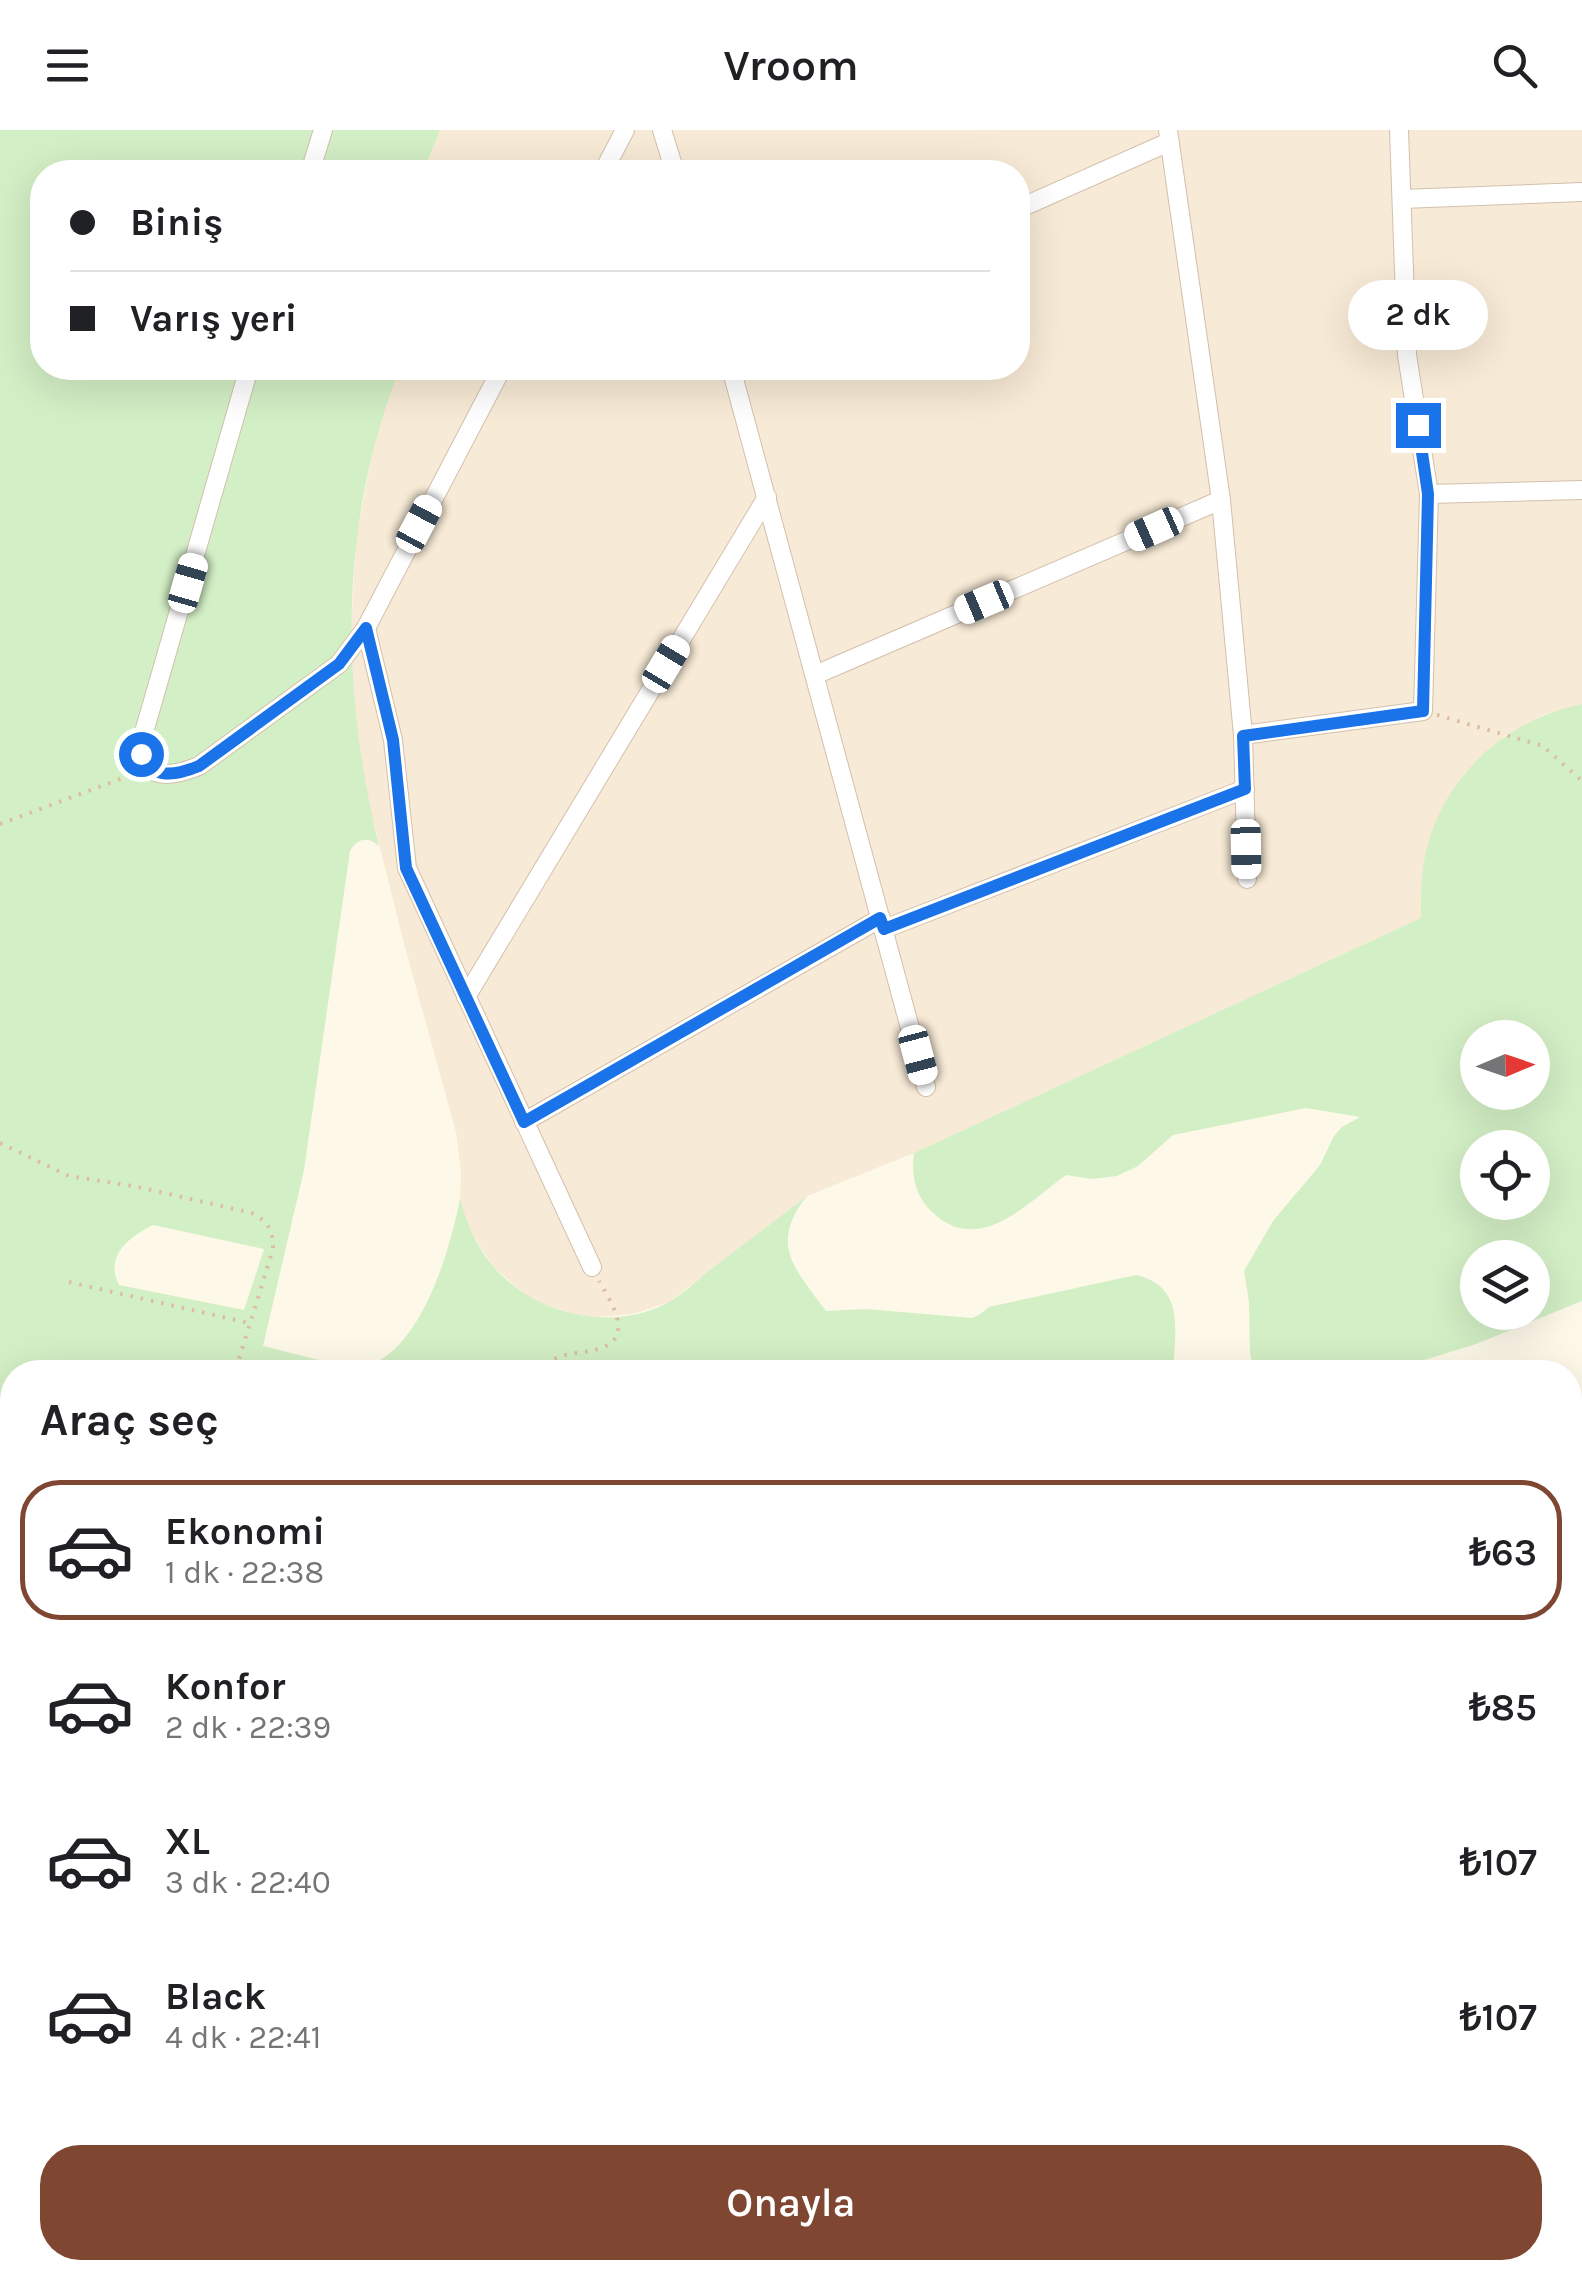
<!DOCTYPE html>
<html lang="tr">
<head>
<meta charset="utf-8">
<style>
	:root { --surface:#fff; --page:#f2f2f2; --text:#202124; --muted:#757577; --line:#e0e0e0; --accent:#7f4732 }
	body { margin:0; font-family:Karla,sans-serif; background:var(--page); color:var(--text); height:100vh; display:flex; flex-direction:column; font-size:38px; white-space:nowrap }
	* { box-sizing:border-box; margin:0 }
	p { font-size:32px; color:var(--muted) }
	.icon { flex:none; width:55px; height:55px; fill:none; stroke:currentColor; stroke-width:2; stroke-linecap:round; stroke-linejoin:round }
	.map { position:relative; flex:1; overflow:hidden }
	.side { position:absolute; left:0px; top:1230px; width:1582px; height:920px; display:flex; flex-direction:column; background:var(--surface); border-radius:40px 40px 0 0; box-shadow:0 10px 40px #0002 }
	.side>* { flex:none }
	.banner { position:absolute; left:30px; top:30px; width:1000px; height:220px; border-radius:40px; box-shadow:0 10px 40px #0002; display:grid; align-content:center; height:220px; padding:0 40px; background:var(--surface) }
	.needle { width:65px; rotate:88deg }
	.fabs { position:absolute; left:1460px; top:890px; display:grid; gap:20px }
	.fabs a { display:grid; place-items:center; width:90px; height:90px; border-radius:50%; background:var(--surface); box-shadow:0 10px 40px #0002; font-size:50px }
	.end { position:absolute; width:45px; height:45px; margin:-22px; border:12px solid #1a73e8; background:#fff; box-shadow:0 0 0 5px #fff }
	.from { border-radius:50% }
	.bubble { position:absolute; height:70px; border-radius:35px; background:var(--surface); box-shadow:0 10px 40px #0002; font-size:32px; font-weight:600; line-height:70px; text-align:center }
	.car { position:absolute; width:30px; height:60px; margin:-30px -15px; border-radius:12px; box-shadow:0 0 8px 2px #0007; background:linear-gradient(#fff 24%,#345 0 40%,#fff 0 76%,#345 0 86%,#fff 0) }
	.banner b { display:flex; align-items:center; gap:35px; height:95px; font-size:38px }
	.banner b+b { border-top:2px solid var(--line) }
	.banner i { width:25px; height:25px; background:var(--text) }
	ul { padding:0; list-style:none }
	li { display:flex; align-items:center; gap:30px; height:140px; margin:0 20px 15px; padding:0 20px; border:5px solid transparent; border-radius:40px }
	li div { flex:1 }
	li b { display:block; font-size:38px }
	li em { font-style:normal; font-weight:600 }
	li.on { border-color:var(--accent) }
	li>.icon { width:90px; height:90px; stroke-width:1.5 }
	h2 { padding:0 40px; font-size:45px; line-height:120px }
	.button { display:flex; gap:20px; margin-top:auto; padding:20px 40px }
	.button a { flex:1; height:115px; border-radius:40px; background:var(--accent); color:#fff; font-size:40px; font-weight:600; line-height:115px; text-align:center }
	header { display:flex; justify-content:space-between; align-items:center; height:130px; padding:0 40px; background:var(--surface); font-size:45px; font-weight:600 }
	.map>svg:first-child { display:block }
	.residential { fill:#f7ead6 }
	.green { fill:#d3efc5; fill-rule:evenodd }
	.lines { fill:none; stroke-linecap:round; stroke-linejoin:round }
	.street-casing { stroke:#d3c0ac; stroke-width:20 }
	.path { stroke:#ddbc9f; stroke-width:4; stroke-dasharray:2.5 8; stroke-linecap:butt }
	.street { stroke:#fff; stroke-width:18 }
	.route { stroke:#1a73e8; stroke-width:12 }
</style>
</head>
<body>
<header><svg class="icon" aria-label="menu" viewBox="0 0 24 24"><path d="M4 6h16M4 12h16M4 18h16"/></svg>Vroom<svg class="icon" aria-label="search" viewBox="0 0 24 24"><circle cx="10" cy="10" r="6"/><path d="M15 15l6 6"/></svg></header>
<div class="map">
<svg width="1582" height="2150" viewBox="0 0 1582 2150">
	<rect width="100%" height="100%" fill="#fef8e9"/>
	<path class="residential" d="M440,0H1582V574L1543,585L1506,605L1474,633L1460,649L1439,685L1431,705L1422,746L1421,788L914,1023L807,1066L669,1172L633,1184L596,1187L577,1185L540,1173L523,1163L494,1137L472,1105L464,1087L460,1068L461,1044L456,1002L406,821L369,674L361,631L355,589L351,503L356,410L373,318L386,274L400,238H1018V42H423Z"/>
	<g class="green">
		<path d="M0,0H440L423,42H42V238H400C339,391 340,557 379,716C369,706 357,708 350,721L304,1040L263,1216C282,1220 346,1239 362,1237C420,1226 451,1118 460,1068C466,1093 476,1116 493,1136C534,1184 610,1203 667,1173C682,1165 696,1151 710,1140C742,1116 774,1091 807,1066C768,1115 796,1140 826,1181L866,1179L972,1188L979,1185L989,1177L1136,1145C1186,1156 1175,1203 1173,1242H12V2138H1177L1199,2150H0ZM153,1095L264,1119L244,1180L119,1155C104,1126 129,1107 153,1095Z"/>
		<path d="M1582,574V1171L1476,1214L1386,1242H1255L1250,1224L1249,1172L1244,1141L1273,1091L1320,1035L1334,1006L1342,997L1360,987L1306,978L1173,1005L1138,1036L1117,1046L1092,1049L1066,1045C1027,1073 978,1128 931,1081C915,1065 911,1045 914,1023L1421,788C1421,767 1421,747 1425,726C1442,647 1505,590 1582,574ZM1478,908H1532V962H1478ZM1478,1018H1532V1072H1478ZM1478,1128H1532V1182H1478Z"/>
		<path d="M1582,1686V1852L1570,1857V1692Z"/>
		<path d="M1570,1992L1582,1998V2150H1238L1224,2138H1570Z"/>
	</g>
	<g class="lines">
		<g class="street-casing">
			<g id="street">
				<path d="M662,0L675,42"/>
				<path d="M1168,0L1221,370L1243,605L1247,749"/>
				<path d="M310,42L323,0"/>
				<path d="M603,42L625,0"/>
				<path d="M1402,69L1582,62"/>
				<path d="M1018,79L1169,12"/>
				<path d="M249,238L140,616C145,653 174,646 199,636L339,534L366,498L502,238"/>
				<path d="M731,238L926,957"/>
				<path d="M1429,364L1582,360"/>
				<path d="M366,498L393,610L407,738L592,1137"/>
				<path d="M815,545L1221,370"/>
				<path d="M1243,605L1423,581L1429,364L1407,225L1399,0"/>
				<path d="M884,799L1245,659"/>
				<path d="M466,867L767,367"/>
				<path d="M524,992L881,788"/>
			</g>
		</g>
		<g class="path">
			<path d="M1437,585L1543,616L1582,651"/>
			<path d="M0,694L131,645"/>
			<path d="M0,1013L69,1046L138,1057L252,1083C267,1090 274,1102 273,1119L235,1242"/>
			<path d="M69,1152L249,1193"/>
			<path d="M526,1242C539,1240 549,1230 562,1226C574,1222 588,1223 601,1218C635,1207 610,1170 599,1151"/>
			<path d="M1139,2138L1163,2150"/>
		</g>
		<use href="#street" class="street"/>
	</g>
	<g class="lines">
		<path class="route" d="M141,624C153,651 177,645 199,636L339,534L366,498L393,610L406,738L524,992L880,788L884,799L1245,659L1243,606L1423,581L1428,364L1418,295"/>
	</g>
</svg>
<div class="fabs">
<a><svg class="needle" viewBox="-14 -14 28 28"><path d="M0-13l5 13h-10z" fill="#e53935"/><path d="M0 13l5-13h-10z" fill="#757577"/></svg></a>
<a><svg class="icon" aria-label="locate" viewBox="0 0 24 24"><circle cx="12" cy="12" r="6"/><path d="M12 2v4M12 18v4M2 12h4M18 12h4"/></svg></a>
<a><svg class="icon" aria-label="layers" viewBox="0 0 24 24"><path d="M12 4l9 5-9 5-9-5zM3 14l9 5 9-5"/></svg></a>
</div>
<i class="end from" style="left:141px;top:624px"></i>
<i class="end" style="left:1418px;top:295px"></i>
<div class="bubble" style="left:1348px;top:150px;width:140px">2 dk</div>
<i class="car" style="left:419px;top:394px;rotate:28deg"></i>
<i class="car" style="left:1154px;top:399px;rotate:246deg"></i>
<i class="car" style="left:188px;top:453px;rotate:16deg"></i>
<i class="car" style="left:984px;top:472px;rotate:247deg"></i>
<i class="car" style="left:666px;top:534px;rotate:31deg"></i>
<i class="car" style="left:1246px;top:719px;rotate:179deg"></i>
<i class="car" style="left:918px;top:925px;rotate:165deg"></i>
<div class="banner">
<b><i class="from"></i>Biniş</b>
<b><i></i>Varış yeri</b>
</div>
<section class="side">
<h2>Araç seç</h2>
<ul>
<li class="on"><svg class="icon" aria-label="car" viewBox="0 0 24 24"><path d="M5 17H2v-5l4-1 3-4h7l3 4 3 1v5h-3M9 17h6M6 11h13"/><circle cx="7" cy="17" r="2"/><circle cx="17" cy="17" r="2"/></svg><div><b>Ekonomi</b><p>1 dk · 22:38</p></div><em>₺63</em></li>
<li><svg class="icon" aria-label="car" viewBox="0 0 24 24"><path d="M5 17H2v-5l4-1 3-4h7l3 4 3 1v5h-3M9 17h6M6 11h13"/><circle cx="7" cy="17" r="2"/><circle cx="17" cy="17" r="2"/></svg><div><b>Konfor</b><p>2 dk · 22:39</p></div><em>₺85</em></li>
<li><svg class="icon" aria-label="car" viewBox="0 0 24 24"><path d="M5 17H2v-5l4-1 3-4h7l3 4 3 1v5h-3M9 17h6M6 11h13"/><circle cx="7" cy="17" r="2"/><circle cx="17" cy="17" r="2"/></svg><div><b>XL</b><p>3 dk · 22:40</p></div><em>₺107</em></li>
<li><svg class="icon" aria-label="car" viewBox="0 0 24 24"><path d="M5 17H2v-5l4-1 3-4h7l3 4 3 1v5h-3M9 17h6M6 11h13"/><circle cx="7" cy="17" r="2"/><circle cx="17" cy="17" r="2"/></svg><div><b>Black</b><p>4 dk · 22:41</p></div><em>₺107</em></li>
</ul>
<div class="button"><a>Onayla</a></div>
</section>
</div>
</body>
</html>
